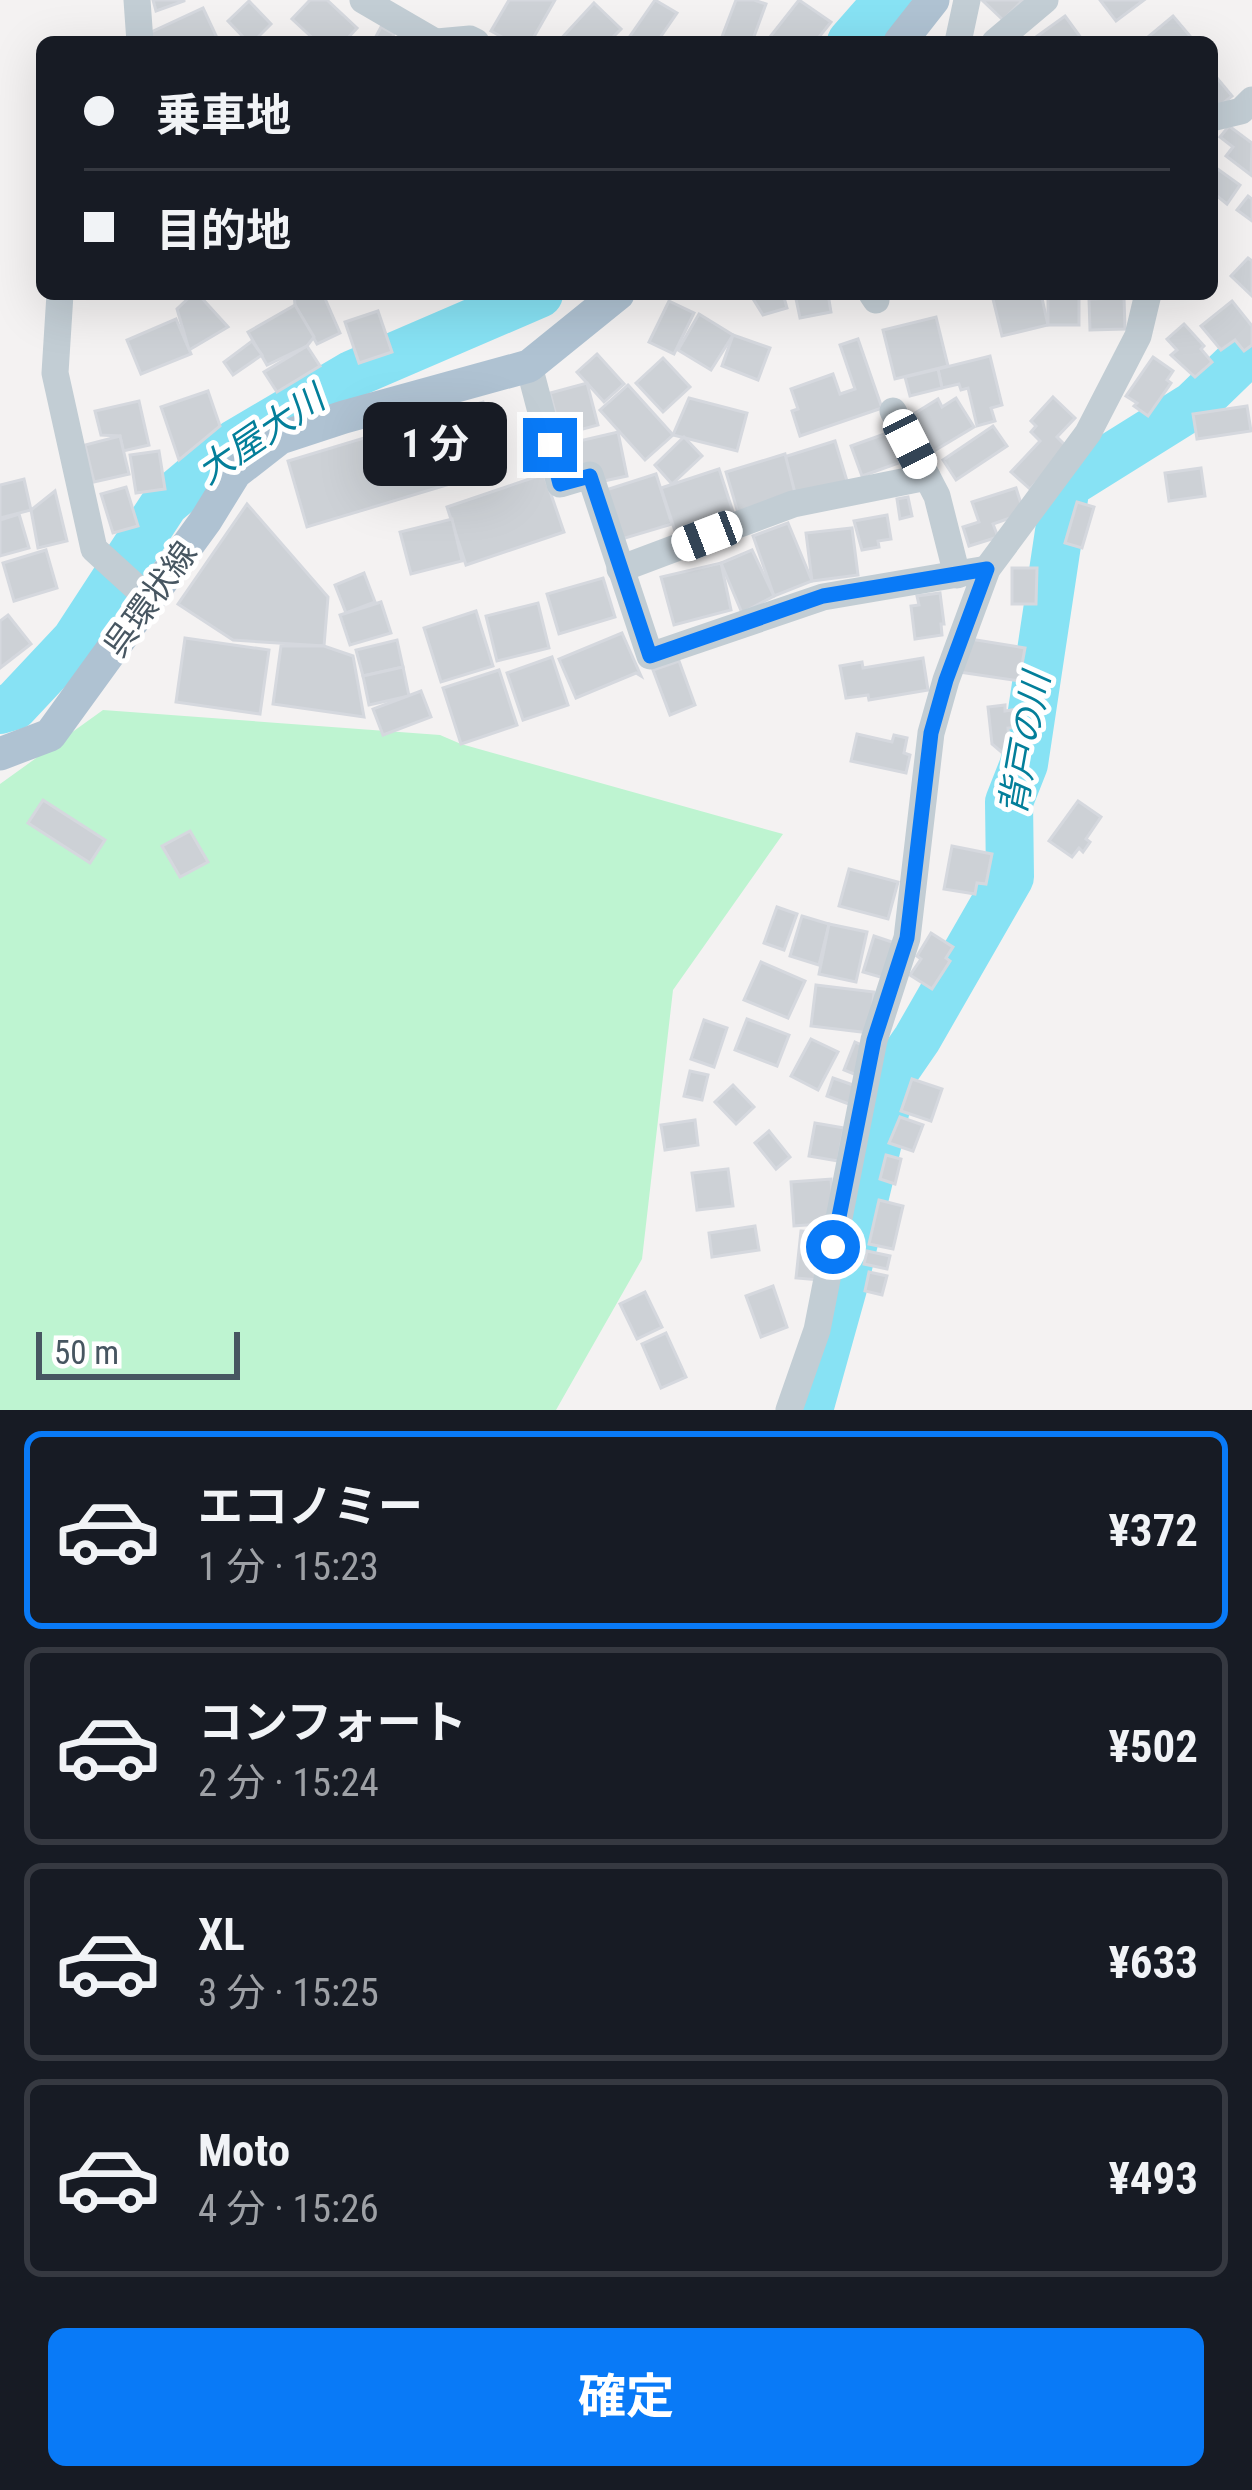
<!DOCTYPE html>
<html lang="ja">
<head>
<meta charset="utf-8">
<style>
	:root { --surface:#171b24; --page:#242831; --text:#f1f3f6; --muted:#9ea1a6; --line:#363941; --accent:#097af7 }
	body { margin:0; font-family:"Roboto Condensed","Noto Sans JP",sans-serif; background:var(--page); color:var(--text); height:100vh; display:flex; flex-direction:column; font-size:45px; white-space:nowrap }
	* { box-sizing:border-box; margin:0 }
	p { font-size:39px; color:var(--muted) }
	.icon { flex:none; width:66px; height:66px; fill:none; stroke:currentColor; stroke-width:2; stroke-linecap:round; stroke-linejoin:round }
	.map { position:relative; height:1410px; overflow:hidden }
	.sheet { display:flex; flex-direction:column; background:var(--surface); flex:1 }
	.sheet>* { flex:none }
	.banner { position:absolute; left:36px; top:36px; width:1182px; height:264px; border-radius:18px; box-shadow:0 12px 48px #0002; display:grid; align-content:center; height:264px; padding:0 48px; background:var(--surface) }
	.scale { position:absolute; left:36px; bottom:30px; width:204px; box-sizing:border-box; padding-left:12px; border:6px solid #475661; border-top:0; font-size:33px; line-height:42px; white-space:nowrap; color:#475661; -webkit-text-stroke:9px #fff; paint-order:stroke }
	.end { position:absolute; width:54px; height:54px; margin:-27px; border:15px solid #097af7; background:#fff; box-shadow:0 0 0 6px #fff }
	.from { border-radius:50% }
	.bubble { position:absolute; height:84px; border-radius:18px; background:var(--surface); box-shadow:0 12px 48px #0002; font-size:39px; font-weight:700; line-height:84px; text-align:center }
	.car { position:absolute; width:36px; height:72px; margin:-36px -18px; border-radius:15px; box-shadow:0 0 9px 3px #0007; background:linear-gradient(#fff 24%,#345 0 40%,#fff 0 76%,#345 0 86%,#fff 0) }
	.banner b { display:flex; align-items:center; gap:42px; height:114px; font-size:45px }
	.banner b+b { border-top:3px solid var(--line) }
	.banner i { width:30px; height:30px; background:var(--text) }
	ul { padding:21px 0 0; list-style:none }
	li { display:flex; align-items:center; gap:36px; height:198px; margin:0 24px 18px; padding:0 24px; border:6px solid var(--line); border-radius:18px }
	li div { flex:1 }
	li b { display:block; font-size:45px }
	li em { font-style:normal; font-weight:700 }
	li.current { border-color:var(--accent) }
	li>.icon { width:108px; height:108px; stroke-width:1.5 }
	.action { display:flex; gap:24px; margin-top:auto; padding:24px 48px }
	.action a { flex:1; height:138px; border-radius:18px; background:var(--accent); color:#fff; font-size:48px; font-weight:700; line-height:138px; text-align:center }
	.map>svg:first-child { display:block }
	.green { fill:#bef4d1 }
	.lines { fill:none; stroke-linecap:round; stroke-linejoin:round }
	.river { stroke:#87e2f4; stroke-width:48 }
	.building { fill:#cdd1d6; stroke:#d5d8de; stroke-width:3 }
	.minor { stroke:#c2cdd4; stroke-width:27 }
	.major { stroke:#afc2d2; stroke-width:33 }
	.route { stroke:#097af7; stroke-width:15 }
	.labels { text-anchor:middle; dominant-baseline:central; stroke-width:10; stroke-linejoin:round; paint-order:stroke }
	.street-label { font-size:33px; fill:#475661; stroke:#fff }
	.water-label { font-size:36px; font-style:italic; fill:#037f9a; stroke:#fff }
</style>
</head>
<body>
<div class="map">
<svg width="1252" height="1410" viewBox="0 0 1252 1410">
	<rect width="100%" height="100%" fill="#f4f2f2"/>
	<path class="green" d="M103,710L440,735L461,744L783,834L673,990L642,1259L556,1410H0V784Z"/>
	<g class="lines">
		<g class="river">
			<path d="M851,42L888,0"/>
			<path d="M0,710L14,706L75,641L165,503L236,443L353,374L539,294"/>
			<path d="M809,1410L843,1288L895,1071L917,1039L1010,877L1009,802L1024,764L1066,485L1194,405L1252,349"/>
		</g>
	</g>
	<g class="building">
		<path d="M153,0H184V1L156,11Z"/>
		<path d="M310,0H327L357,28L344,42H317L292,19Z"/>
		<path d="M509,0H555L531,42H511L491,31Z"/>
		<path d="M655,0L677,13L657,42H633L628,39Z"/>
		<path d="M736,0H754L766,4L752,42H720Z"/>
		<path d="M799,0L831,22L815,42H766Z"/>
		<path d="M982,0H1023L1003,20Z"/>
		<path d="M1100,0H1144L1116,21Z"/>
		<path d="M249,1L271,24L253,42H248L228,21Z"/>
		<path d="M594,3L621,29L608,42H558Z"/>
		<path d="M203,8L219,42H150L147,34Z"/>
		<path d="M1065,16L1084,42H1029Z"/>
		<path d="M1173,16L1195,42H1142Z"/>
		<path d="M381,27L394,34L390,42H373Z"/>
		<path d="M1212,72L1232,96L1216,109L1212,105Z"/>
		<path d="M1229,126L1252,143L1251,175L1226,156L1233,147L1220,137Z"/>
		<path d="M1212,165L1240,185L1227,204L1212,192Z"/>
		<path d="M1248,196L1252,199V221L1237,210Z"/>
		<path d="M1248,258L1252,261V296L1231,276Z"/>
		<path d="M193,294H198L228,327L189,350L177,309Z"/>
		<path d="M294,294H323L340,333L317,344L295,305Z"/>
		<path d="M750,294H783L787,308L763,315Z"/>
		<path d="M795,294H828L831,312L800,318Z"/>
		<path d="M1012,294H1041L1048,325L1002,336L993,299Z"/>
		<rect x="1048" y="294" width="31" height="31"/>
		<path d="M1124,298L1125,329L1090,330L1089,299Z"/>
		<path d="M669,301L694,313L674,354L649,342Z"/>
		<path d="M1232,301L1252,326V345L1244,351L1235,340L1221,350L1201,326Z"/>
		<path d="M295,305L314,337L307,346L267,365L248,332Z"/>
		<path d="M378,311L392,352L359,363L345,322Z"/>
		<path d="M699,314L733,335L711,370L678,350Z"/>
		<path d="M936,317L948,366L895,379L883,330Z"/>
		<path d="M176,319L191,354L141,374L127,340Z"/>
		<path d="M1184,324L1204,346L1201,349L1212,362L1195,377L1171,355L1177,350L1167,339Z"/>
		<path d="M733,335L770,348L758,380L722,366Z"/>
		<path d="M858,339L882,408L800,436L792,411L798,409L791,389L833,374L840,394L855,389L840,345Z"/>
		<path d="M252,341L262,355L233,375L224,362Z"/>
		<path d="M307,346L320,366L277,392L264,372Z"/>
		<path d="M597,354L624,384L604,402L577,372Z"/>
		<path d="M990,356L1002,405L991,408L995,421L977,426L968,388L961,390L959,384L942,388L938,369Z"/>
		<path d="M1153,357L1173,371L1167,380L1171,383L1148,416L1134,406L1137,403L1126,396Z"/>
		<path d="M663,358L690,387L663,412L636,383Z"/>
		<path d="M938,369L942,388L910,396L905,377Z"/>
		<path d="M587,383L598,425L561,435L550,393Z"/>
		<path d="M628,385L673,435L645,460L600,410Z"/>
		<path d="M208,391L220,426L179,460L161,407Z"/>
		<path d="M1053,397L1075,418L1057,437L1068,448L1030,489L1011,472L1040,441L1031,432L1036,426L1031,421Z"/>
		<path d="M689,398L747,413L737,451L673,435Z"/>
		<path d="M956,398L974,427L934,451L912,415L938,399L942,407Z"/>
		<path d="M139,401L149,445L123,451L120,436L101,435L95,411Z"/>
		<path d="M483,402L503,468L307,527L288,461Z"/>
		<path d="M1247,406L1251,431L1197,439L1193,414Z"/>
		<path d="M993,426L1007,446L956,480L943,460Z"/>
		<path d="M893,431L904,461L862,476L851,446Z"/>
		<path d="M618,432L627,476L576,487L566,444Z"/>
		<path d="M120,436L129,474L94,482L85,445Z"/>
		<path d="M684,437L702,456L672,484L655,465Z"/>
		<path d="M835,441L847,481L796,497L784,457Z"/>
		<path d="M159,451L165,489L136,493L130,455Z"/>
		<path d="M785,454L796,497L738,513L726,472Z"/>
		<path d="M1201,468L1205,496L1169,501L1165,473Z"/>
		<path d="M719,469L734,515L676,534L661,488Z"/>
		<path d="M544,474L564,532L466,565L447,507Z"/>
		<path d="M656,474L672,524L622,539L606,490Z"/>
		<path d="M24,479L31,510L0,518V485Z"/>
		<path d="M126,487L138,526L113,533L101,494Z"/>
		<path d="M1016,488L1024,513L993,524L998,537L969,546L963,527L979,522L972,502Z"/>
		<path d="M55,491L67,541L38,548L31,510Z"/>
		<path d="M908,497L912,516L900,519L897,499Z"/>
		<path d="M1077,502L1094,507L1082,548L1065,543Z"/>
		<path d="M247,504L328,597L324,646L233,640L178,604Z"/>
		<path d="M19,514L29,548L0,556V520Z"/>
		<path d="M887,515L891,539L878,541L879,547L862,550L854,521Z"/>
		<path d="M452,519L462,561L411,574L400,532Z"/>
		<path d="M788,523L812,581L774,596L753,536Z"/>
		<path d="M852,528L858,575L812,581L806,533Z"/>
		<path d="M46,550L57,588L14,601L3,563Z"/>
		<path d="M752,550L774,596L742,613L721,563Z"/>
		<path d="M721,563L731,610L674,625L661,577Z"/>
		<path d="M1012,568H1037L1036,604H1012Z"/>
		<path d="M364,573L375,602L346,613L335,585Z"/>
		<path d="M603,578L615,617L559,634L547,594Z"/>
		<path d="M940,593L944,624H941L942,635L915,639L911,606L919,605L917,596Z"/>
		<path d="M381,602L391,633L350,645L340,615Z"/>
		<path d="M538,603L549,648L497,661L486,616Z"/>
		<path d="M476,611L493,666L441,682L424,628Z"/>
		<path d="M8,615L31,644L0,668V621Z"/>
		<path d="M622,633L641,676L636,673L576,698L559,659Z"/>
		<path d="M185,638L269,650L260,714L176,702Z"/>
		<path d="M964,638L1025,648L1019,681L959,672Z"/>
		<path d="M397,640L403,667L363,676L356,650Z"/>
		<path d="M281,646H324L353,656L364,717L273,704Z"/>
		<path d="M552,657L568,705L523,720L507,673Z"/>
		<path d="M923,658L928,690L869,700L868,695L846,698L840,666L862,662L863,668Z"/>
		<path d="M679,661L695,705L670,715L653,670Z"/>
		<path d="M403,667L409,696L369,705L363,676Z"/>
		<path d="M499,670L517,725L461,744L443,688Z"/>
		<path d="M421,691L431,717L383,735L373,709Z"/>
		<path d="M1005,705V711L1018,709L1020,727L1008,728L1010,748L1005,755L992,744L988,707Z"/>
		<path d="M857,734L892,742L894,735L907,738L904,753L910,755L906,773L851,761Z"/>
		<path d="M43,800L105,840L90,863L28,823Z"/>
		<path d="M1078,801L1101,817L1086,839L1090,842L1083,852L1079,848L1072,857L1049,841Z"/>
		<path d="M190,831L208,862L180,877L162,846Z"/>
		<path d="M952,846L992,854L986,884L977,883L975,894L944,889Z"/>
		<path d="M849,869L898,882L888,919L839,906Z"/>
		<path d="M777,907L797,914L784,950L764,943Z"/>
		<path d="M802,916L829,924L819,965L790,956Z"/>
		<path d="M829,924L867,932L856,982L819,974Z"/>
		<path d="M931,933L953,947L946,958L950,961L932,989L910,975L921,959L917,956Z"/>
		<path d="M874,936L898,944L887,979L863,972Z"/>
		<path d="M761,962L805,981L788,1018L744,1000Z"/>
		<path d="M816,985L874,992L870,1033L811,1026Z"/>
		<path d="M747,1019L789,1035L777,1066L735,1050Z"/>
		<path d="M704,1020L727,1028L714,1067L691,1059Z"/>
		<path d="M811,1039L838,1052L818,1090L791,1076Z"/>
		<path d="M855,1042L871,1049L859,1076L844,1070Z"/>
		<path d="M690,1071L708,1075L702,1100L684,1096Z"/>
		<path d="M833,1078L856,1086L849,1104L827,1096Z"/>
		<path d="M912,1079L942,1089L931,1121L901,1111Z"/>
		<path d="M733,1085L754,1107L736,1124L715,1102Z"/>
		<path d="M900,1117L923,1125L913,1151L889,1143Z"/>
		<path d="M695,1120L698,1145L665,1150L661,1125Z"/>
		<path d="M815,1123L844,1128L838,1161L809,1156Z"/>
		<path d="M769,1131L790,1157L776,1169L755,1143Z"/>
		<path d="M886,1155L901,1159L895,1184L880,1179Z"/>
		<path d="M728,1169L733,1206L697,1210L692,1173Z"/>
		<path d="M831,1179L834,1223L794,1226L791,1182Z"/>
		<path d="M879,1200L903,1206L893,1249L869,1244Z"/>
		<path d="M755,1226L759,1250L712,1257L709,1233Z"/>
		<path d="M801,1231L824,1233L819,1280L796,1278Z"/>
		<path d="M867,1251L890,1256L887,1269L864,1264Z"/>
		<path d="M869,1272L887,1276L882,1295L865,1291Z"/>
		<path d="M773,1286L787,1327L761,1337L746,1296Z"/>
		<path d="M645,1292L662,1327L637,1339L620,1304Z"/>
		<path d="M666,1333L686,1377L661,1388L642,1344Z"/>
	</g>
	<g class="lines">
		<g class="minor">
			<path d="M137,0L140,42"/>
			<path d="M363,0L435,42"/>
			<path d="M437,42L470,39L476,42"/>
			<path d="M958,42L967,0"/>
			<path d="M995,42L1045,0"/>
			<path d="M1212,118L1241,111L1252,100"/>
			<path d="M60,294L55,373L94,549L150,600"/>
			<path d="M872,294L876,300"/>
			<path d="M529,366L560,484L590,475L650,656L823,597L987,569"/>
			<path d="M893,411L937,496L957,575"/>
			<path d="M620,569L793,504L927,477"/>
			<path d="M789,1410L817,1330L874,1040L907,938L931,733L946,680L987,569L1088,433L1138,336L1148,294"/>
		</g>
		<g class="major">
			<path d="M900,42L933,0"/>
			<path d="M0,754L50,735L206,520L235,473L280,438L344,417L529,366L618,294"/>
		</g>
	</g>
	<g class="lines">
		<path class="route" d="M550,445L560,484L590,476L650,656L823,596L987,569L946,680L931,733L907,938L874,1040L833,1247"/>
	</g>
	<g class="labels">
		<g class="street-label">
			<text transform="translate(150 599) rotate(-54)">呉環状線</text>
		</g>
		<g class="water-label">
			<text transform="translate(261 435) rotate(-34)">大屋大川</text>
			<text transform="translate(1025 744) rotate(-80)">背戸の川</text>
		</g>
	</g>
</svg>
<div class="scale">50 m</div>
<i class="end from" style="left:833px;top:1247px"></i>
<i class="end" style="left:550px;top:445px"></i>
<div class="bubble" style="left:363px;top:402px;width:144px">1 分</div>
<i class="car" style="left:910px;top:444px;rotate:153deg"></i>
<i class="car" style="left:707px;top:536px;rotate:249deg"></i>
<div class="banner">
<b><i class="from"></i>乗車地</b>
<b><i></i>目的地</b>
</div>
</div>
<section class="sheet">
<ul>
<li class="current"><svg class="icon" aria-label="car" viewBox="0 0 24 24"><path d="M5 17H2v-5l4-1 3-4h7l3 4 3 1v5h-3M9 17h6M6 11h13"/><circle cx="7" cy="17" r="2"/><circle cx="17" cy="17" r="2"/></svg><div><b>エコノミー</b><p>1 分 · 15:23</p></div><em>¥372</em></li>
<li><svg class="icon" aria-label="car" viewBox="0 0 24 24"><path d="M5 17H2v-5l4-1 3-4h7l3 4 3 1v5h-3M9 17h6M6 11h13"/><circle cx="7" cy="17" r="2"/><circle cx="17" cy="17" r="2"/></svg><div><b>コンフォート</b><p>2 分 · 15:24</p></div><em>¥502</em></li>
<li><svg class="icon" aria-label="car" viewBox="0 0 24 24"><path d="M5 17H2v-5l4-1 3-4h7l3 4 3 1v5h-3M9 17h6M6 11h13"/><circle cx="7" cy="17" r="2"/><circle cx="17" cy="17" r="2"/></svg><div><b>XL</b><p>3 分 · 15:25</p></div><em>¥633</em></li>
<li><svg class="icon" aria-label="car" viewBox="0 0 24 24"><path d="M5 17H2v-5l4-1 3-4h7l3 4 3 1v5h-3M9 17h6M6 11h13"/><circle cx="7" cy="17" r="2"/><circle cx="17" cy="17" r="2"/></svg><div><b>Moto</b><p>4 分 · 15:26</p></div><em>¥493</em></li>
</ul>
<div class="action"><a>確定</a></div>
</section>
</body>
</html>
